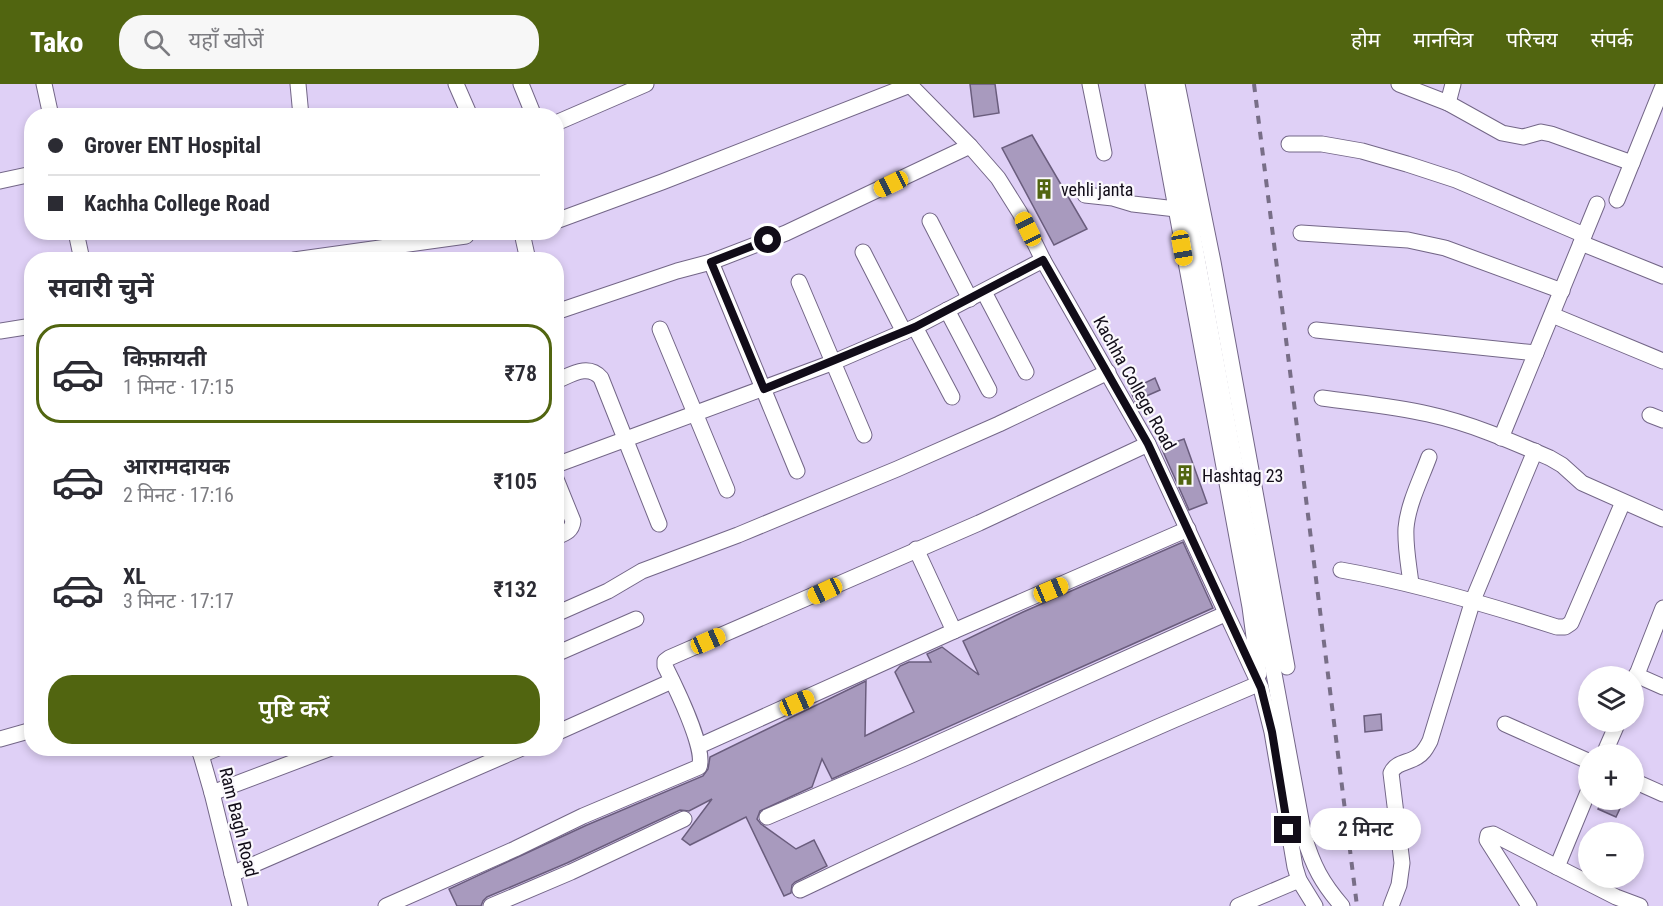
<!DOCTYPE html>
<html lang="hi">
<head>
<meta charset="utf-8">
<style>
	:root { --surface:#fff; --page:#f7f7f7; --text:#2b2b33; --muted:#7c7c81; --line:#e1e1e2; --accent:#516510 }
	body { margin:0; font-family:"Roboto Condensed","Noto Sans Devanagari",sans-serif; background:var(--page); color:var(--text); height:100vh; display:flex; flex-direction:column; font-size:22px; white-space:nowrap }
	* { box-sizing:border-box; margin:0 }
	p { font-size:20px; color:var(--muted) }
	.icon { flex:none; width:33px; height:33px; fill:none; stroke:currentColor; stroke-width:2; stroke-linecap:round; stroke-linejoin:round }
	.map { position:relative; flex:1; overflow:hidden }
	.panel { position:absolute; left:24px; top:168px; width:540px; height:504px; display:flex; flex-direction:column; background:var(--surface); border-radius:24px; box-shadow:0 3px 9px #0003 }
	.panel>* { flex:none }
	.guide { position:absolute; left:24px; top:24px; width:540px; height:132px; border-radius:24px; box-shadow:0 3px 9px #0003; display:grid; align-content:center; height:132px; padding:0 24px; background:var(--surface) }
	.fabs { position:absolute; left:1578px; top:582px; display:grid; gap:12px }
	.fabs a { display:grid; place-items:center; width:66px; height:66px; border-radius:50%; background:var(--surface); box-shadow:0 3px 9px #0003; font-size:30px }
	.end { position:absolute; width:27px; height:27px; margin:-14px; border:8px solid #110c18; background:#fff; box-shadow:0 0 0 3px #fff }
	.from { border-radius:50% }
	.bubble { position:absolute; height:42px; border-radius:21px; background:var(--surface); box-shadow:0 3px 9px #0003; font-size:20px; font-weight:600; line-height:42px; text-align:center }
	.car { position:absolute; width:18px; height:36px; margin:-18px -9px; border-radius:8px; box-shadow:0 0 4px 2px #0007; background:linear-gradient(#f5c518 24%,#345 0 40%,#f5c518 0 76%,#345 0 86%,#f5c518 0) }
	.guide b { display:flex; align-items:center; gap:21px; height:57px; font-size:22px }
	.guide b+b { border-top:2px solid var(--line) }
	.guide i { width:15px; height:15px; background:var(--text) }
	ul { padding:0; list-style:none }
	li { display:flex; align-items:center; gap:18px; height:99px; margin:0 12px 9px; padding:0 12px; border:3px solid transparent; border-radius:24px }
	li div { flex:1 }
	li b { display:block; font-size:22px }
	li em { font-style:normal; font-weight:600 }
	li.active { border-color:var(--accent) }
	li>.icon { width:54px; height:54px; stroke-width:1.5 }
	h2 { padding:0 24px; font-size:27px; line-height:72px }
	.action { display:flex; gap:12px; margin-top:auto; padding:12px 24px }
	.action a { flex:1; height:69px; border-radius:24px; background:var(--accent); color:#fff; font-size:24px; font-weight:600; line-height:69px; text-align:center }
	header { display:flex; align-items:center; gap:36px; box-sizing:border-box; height:84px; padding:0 30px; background:var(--accent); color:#fff }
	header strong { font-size:28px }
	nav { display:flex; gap:33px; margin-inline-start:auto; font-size:21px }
	.search { width:420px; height:54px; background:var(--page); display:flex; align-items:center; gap:15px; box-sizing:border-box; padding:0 21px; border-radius:24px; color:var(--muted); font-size:22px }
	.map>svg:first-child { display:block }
	.building { fill:#a89abe; stroke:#6a5d7d; stroke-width:1.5 }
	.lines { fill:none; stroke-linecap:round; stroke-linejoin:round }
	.minor-casing { stroke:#736687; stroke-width:17 }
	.minor { stroke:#fff; stroke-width:15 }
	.rail { stroke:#786e87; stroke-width:4; stroke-dasharray:8 8; stroke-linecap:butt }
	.route { stroke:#110c18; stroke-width:8 }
	.labels { text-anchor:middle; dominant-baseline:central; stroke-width:4.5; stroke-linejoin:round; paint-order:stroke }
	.poi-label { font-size:18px; fill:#110c18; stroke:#faf8fc; text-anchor:start }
	.street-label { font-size:18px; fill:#110c18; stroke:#faf8fc }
</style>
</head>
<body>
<header>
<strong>Tako</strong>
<div class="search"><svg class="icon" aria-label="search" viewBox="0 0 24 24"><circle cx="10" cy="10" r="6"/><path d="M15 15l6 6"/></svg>यहाँ खोजें</div>
<nav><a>होम</a><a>मानचित्र</a><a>परिचय</a><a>संपर्क</a></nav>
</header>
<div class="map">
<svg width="1663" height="822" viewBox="0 0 1663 822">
	<rect width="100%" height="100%" fill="#dfd0f6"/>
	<g class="building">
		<path d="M970,0H995L999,29L974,33Z"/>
		<path d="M1032,51L1087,145L1054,161L1002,64Z"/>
		<path d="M1155,294L1160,306L1135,317L1130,306Z"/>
		<path d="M1184,355L1207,419L1189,426L1161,363Z"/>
		<path d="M1183,458L1213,524L832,695L822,675L812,703L760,727L757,735L761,740L796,765L814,756L827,782L795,798L792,801L791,809L784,812L746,733L690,761L682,755L712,715L689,727L680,726L567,779L487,813L483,817L481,822H457L449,805L587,741L703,692L708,685L710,673L866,597L865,652L914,628L895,588L900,582L909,578H931L927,570L942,563L979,591L963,557L1023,528Z"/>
		<path d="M1381,630L1382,646L1365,648L1364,632Z"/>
		<path d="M1602,716H1624L1616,733L1598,725Z"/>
	</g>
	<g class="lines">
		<g class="minor-casing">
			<g id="minor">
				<path d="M44,0L51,32"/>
				<path d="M298,0L301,32"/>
				<path d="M456,0L470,32"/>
				<path d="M521,0L534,32"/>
				<path d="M909,0L970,62L998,94L1020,129L1043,176L1148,360L1261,604L1272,648L1295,783L1299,796L1315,822"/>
				<path d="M1090,0L1104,69"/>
				<path d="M1153,0L1250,523L1259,590"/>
				<path d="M1165,0L1304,752C1313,782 1322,799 1342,822"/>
				<path d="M1177,0L1213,178L1287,583"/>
				<path d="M1399,0L1448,19L1502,49L1523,53L1541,48L1551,50L1632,79"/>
				<path d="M1448,19L1453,0"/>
				<path d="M556,39L646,0"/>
				<path d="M1289,60H1322L1362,67L1407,80L1456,96L1584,151"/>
				<path d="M0,97L32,90"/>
				<path d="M1085,111L1113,114L1133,120L1176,125"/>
				<path d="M1617,116L1663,2"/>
				<path d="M556,137L662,98L910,1"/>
				<path d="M930,137L970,215"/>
				<path d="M76,148L82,176"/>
				<path d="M522,149L528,176"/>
				<path d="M1301,149L1408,156L1445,164L1562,207"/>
				<path d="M1581,159L1663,192"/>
				<path d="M863,168L904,248"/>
				<path d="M294,176L466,152"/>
				<path d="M711,178L797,387"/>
				<path d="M799,198L864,351"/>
				<path d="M984,208L1026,288"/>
				<path d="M947,226L989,306"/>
				<path d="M556,228L677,187L711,178L786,149L970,62"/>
				<path d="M1552,231L1663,277"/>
				<path d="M915,243L952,313"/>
				<path d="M660,245L727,406"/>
				<path d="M1316,246L1536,269"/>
				<path d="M0,247L32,242"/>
				<path d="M556,297C571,291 588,279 601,294L659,440"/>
				<path d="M1322,314C1357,319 1393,322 1428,330C1470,339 1511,357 1550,374L1562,381L1582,399L1663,435"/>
				<path d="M1650,331L1663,336"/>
				<path d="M1501,354L1597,120"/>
				<path d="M556,381L834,278L915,243L1043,176"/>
				<path d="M556,395L573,437C572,447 566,449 556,453"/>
				<path d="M916,465L954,547"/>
				<path d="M1341,486C1415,499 1486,520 1557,543H1565L1571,539L1623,418"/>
				<path d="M1411,500C1409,482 1405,463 1406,444C1408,420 1421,395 1429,373"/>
				<path d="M556,530L608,507L642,487L738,451L897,385L999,340L1108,288"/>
				<path d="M556,570L636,535"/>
				<path d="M1636,591L1663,603"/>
				<path d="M1634,598L1663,524"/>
				<path d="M1505,640L1588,677"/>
				<path d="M556,649L672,597"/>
				<path d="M0,655L32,646"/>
				<path d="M699,662L954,547L1188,445"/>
				<path d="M199,664L212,709L240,822"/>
				<path d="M1604,670L1618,638"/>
				<path d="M201,671L218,664"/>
				<path d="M1634,697L1663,710"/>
				<path d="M1588,708L1557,783L1616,813L1640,822"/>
				<path d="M212,709L331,664"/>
				<path d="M767,733L907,673L1225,530"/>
				<path d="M232,790L522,664"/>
				<path d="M800,806C951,734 1104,665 1258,600"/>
				<path d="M386,822L515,765L583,732L699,683C707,666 674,600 665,582V577L669,574L979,439L1148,360"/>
				<path d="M491,822L571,788L684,735"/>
				<path d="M1238,822L1299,796"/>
				<path d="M1391,822L1399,801L1402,779L1391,689C1396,678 1408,679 1417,673C1424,669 1426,664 1430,657L1473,516L1535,367"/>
				<path d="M1529,822L1487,756L1488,751L1493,750L1557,783"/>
			</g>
		</g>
		<use href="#minor" class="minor"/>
		<path class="rail" d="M1254,0L1357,822"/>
	</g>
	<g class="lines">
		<path class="route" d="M768,156L711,178L764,305L915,243L1043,176L1148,360L1261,604L1272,648L1288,746"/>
	</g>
	<defs>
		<g id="building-bare" transform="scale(1.62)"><path d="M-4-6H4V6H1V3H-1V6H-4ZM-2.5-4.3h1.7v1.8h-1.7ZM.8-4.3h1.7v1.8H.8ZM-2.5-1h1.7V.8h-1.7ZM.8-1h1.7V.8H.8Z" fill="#516510" stroke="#faf8fc" stroke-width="2.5" paint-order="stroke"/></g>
	</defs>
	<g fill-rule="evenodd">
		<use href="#building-bare" x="1044" y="105"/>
		<use href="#building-bare" x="1185" y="391"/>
	</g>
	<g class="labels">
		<g class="poi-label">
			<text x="1061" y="105">vehli janta</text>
			<text x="1202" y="391">Hashtag 23</text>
		</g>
		<g class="street-label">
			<text transform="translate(1135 299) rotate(61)">Kachha College Road</text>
			<text transform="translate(239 738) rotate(76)">Ram Bagh Road</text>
		</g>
	</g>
</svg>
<div class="fabs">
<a><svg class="icon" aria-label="layers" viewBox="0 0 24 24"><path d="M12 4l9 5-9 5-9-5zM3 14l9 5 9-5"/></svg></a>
<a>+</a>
<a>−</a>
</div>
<i class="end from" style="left:768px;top:156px"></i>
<i class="end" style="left:1288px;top:746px"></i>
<div class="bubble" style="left:1310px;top:724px;width:111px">2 मिनट</div>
<i class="car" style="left:891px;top:100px;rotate:244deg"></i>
<i class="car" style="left:1028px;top:145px;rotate:334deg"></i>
<i class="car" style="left:1182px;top:164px;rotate:170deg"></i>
<i class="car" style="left:1051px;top:506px;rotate:67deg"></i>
<i class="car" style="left:825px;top:507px;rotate:245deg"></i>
<i class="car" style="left:708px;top:557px;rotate:66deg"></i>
<i class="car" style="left:797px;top:619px;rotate:66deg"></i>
<div class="guide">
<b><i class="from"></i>Grover ENT Hospital</b>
<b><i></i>Kachha College Road</b>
</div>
<section class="panel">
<h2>सवारी चुनें</h2>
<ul>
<li class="active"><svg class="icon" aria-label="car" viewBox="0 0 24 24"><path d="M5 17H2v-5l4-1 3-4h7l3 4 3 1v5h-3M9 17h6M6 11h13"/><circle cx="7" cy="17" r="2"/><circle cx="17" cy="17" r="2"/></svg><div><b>किफ़ायती</b><p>1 मिनट · 17:15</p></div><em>₹78</em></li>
<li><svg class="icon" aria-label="car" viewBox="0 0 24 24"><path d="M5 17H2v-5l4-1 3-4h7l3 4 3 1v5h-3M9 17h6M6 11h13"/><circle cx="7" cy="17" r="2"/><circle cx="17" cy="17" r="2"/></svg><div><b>आरामदायक</b><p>2 मिनट · 17:16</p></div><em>₹105</em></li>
<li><svg class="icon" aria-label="car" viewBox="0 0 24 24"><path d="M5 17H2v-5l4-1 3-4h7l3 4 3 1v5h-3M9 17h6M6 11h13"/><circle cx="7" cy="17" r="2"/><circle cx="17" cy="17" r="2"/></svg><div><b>XL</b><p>3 मिनट · 17:17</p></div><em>₹132</em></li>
</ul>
<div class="action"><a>पुष्टि करें</a></div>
</section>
</div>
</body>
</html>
